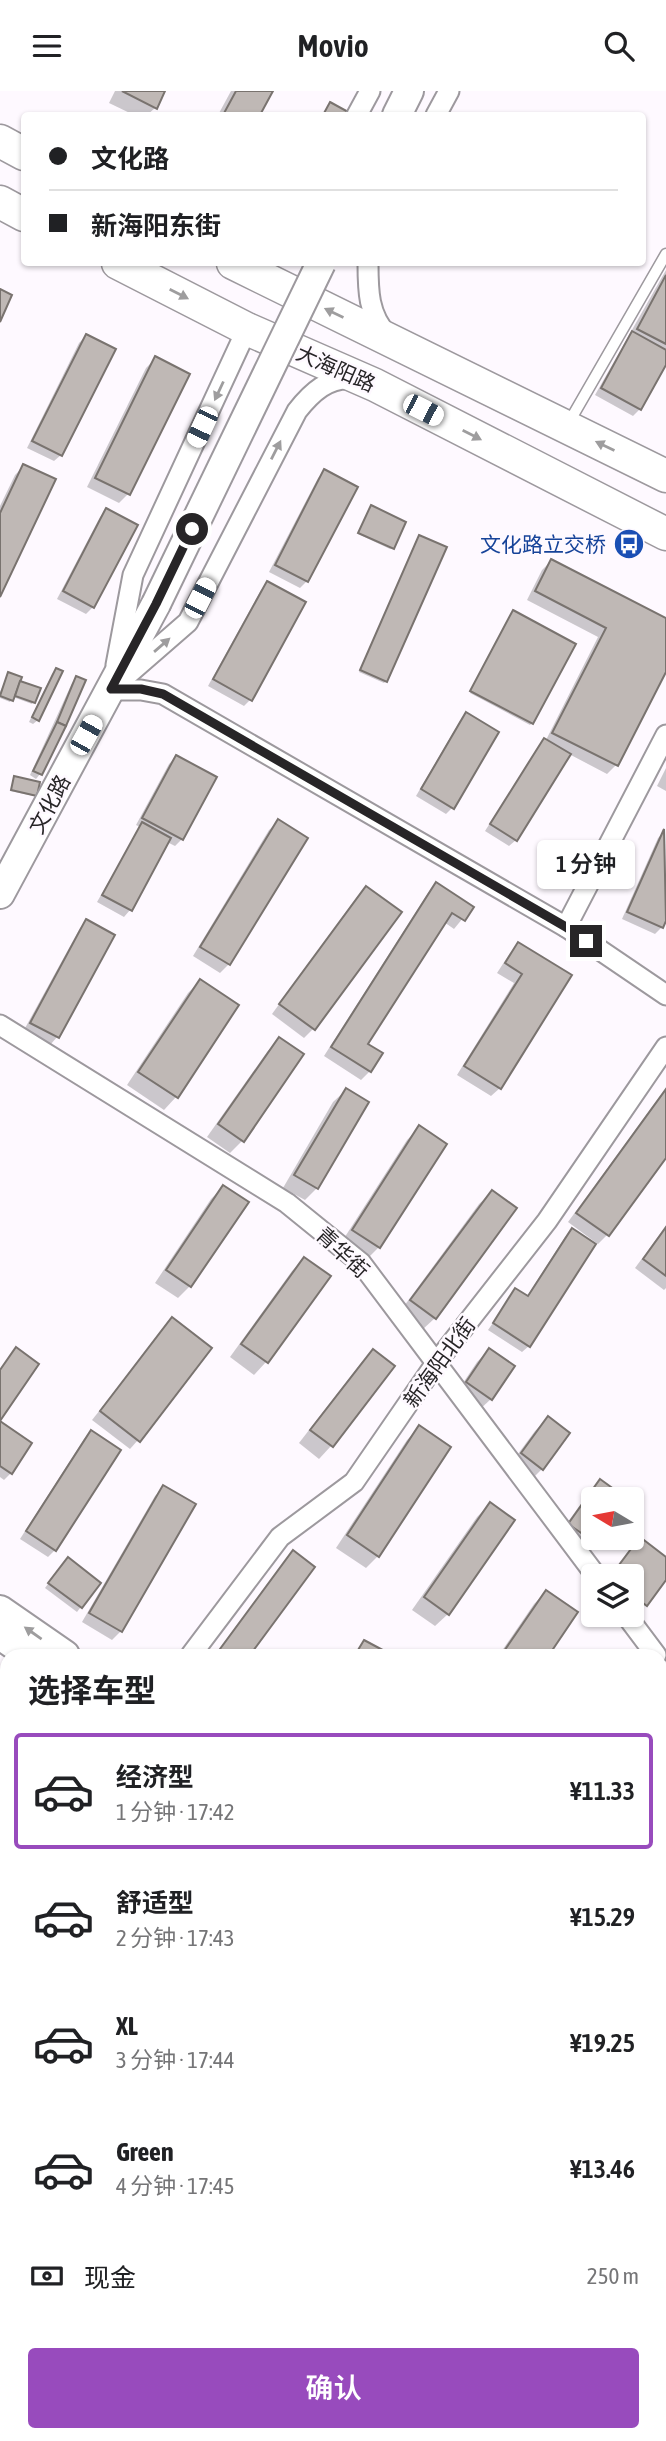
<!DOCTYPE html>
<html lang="zh">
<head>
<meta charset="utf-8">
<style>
	:root { --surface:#fff; --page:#f2f2f2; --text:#202124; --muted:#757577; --line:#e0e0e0; --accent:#984bbd }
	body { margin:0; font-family:"Asap Condensed","Noto Sans SC",sans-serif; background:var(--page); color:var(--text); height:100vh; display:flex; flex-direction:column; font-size:26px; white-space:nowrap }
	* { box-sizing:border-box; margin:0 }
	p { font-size:23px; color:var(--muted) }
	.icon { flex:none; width:38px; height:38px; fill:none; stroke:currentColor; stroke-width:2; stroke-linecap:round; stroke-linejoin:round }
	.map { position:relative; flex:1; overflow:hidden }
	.drawer { position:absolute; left:0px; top:1558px; width:667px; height:793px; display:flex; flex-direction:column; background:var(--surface); border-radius:21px 21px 0 0; box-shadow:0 2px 5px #0004 }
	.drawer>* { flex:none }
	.top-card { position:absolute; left:21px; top:21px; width:625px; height:154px; border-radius:7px; box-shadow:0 2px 5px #0004; display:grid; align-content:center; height:154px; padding:0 28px; background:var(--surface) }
	.needle { width:46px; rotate:280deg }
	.tools { position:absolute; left:581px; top:1396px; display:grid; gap:14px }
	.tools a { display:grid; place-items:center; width:63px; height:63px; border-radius:7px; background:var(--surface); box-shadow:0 2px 5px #0004; font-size:35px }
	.end { position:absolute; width:32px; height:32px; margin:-16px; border:9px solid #272527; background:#fff; box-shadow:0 0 0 4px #fff }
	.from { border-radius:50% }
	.bubble { position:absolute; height:49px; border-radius:7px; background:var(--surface); box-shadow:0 2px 5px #0004; font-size:23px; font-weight:600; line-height:49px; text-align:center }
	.car { position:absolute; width:21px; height:42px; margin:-21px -10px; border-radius:9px; box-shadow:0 0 5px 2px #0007; background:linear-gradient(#fff 24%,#345 0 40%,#fff 0 76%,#345 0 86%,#fff 0) }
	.top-card b { display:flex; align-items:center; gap:24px; height:66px; font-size:26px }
	.top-card b+b { border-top:2px solid var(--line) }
	.top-card i { width:18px; height:18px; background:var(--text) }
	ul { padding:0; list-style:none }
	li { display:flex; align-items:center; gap:21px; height:116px; margin:0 14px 10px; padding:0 14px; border:4px solid transparent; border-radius:7px }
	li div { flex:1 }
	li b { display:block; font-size:26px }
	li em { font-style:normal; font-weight:600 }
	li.selected { border-color:var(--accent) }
	li>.icon { width:63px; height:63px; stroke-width:1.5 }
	h2 { padding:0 28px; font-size:32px; line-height:84px }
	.pay { display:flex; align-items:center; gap:18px; height:77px; padding:0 28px; font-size:26px }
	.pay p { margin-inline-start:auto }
	.cta { display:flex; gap:14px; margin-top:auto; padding:14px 28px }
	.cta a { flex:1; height:80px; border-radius:7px; background:var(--accent); color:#fff; font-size:28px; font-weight:600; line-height:80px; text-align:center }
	header { display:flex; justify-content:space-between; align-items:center; height:91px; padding:0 28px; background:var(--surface); font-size:32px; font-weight:600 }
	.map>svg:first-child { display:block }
	.green { fill:#e5ecb5 }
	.shadow { fill:#0003 }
	.building { fill:#bfb8b5; stroke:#79736f; stroke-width:2 }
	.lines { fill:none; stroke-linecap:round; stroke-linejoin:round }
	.service-casing { stroke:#9d999e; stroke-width:13 }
	.minor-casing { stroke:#9d999e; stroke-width:23 }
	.secondary-casing { stroke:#9d999e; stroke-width:32 }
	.trunk-casing { stroke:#9d999e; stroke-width:35 }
	.service { stroke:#fff; stroke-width:10 }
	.minor { stroke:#fff; stroke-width:19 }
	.secondary { stroke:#fff; stroke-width:28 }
	.trunk { stroke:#fff; stroke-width:32 }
	.secondary-bridge-casing { stroke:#9d999e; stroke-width:32; stroke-linecap:butt }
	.secondary-bridge { stroke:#fff; stroke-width:28 }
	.oneway { fill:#9e9d9e }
	.route { stroke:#272527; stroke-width:9 }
	.labels { text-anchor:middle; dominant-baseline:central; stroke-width:5; stroke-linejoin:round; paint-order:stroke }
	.street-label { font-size:21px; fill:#272527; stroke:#fef9ff }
	.transit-label { font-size:21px; fill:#164399; stroke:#fef9ff; text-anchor:end }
</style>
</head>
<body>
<header><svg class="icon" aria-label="menu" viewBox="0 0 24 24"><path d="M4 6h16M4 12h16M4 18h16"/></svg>Movio<svg class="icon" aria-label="search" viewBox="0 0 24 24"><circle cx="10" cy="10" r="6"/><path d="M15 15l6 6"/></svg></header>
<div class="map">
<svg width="666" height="2350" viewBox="0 0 666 2350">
	<rect width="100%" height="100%" fill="#fef9ff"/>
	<g class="green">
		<path d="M660,2037L666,2041V2337L661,2350H146L150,2343H660Z"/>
		<path d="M7,2205V2343H82L78,2350H0V2220Z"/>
	</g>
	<g class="shadow">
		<path d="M115,0H164L155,17L147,24H134L109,12Z"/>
		<path d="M231,0H271L258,24H218Z"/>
		<path d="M666,179V270L640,318L633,325L595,304Z"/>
		<path d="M86,245L61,364L54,370L27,357L79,252Z"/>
		<path d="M155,268L128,403L119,412L87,396L146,277Z"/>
		<path d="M24,375L0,502V415L15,384Z"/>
		<path d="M325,380L307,490L300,497L269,481L318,387Z"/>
		<path d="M370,418L392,457L390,458L358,443Z"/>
		<path d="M106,419L93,516L86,523L57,508L100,426Z"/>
		<path d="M418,448L386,590L384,592L359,581Z"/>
		<path d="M551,470L666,529V578L616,674L607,683L569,663L516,749L509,755L485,740L538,656L546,649L598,546L527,509L542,479Z"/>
		<path d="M267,492L250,609L244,615L208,595L261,499Z"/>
		<path d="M512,523L532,632L530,634L470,602Z"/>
		<path d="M57,579L38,629L33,633L29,631L52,583Z"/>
		<path d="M8,583L18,591L33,611L32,613L13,606L10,611L0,607V601Z"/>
		<path d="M77,587L83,590L40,683L36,688L30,684L72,592Z"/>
		<path d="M467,623L453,716L446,723L416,705L460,630Z"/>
		<path d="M176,666L214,687L182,748L175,755L167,751L130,819L124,826L97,811L140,736L136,734L169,673Z"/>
		<path d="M666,677V700L657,695Z"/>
		<path d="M15,687L36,704L34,705L10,700Z"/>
		<path d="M278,731L229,873L220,882L193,865L269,739Z"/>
		<path d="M665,740L666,826L662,836L655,843L622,828L658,747Z"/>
		<path d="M436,793L472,816L454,838L444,831L366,953L370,980L361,989L324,965L428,802Z"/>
		<path d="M366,797L399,821L313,938L304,947L272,923L357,806Z"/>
		<path d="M86,830L113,845L57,946L51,953L24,939L80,837Z"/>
		<path d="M519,853L569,885L500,997L491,1005L457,984L514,892L497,882L510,862Z"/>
		<path d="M200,890L237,914L176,1006L164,1019L127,994L188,902Z"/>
		<path d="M279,948L242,1050L230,1062L207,1046L267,961Z"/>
		<path d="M666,997V1064L607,1144L598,1153L595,1151L529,1255L522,1261L488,1239L516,1199L526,1207L565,1146L572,1139L593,1153L595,1151L568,1131Z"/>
		<path d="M346,999L317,1097L305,1109L283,1097L333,1011Z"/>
		<path d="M419,1037L379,1156L366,1169L341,1152L407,1049Z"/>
		<path d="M223,1096L190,1195L178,1207L155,1192L211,1108Z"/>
		<path d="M492,1101L435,1227L422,1239L399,1222L479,1113Z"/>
		<path d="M666,1135V1197L664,1199L635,1177Z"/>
		<path d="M304,1168L328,1185L266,1271L254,1284L230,1266L292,1180Z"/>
		<path d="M172,1229L138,1349L130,1358L92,1329Z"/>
		<path d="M489,1259L491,1308L478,1320L455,1304L477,1271Z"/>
		<path d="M373,1260L393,1275L331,1355L319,1368L299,1352L361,1272Z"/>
		<path d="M548,1327L542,1378L530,1390L509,1375L535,1340Z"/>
		<path d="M0,1332L11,1382L4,1389L0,1386Z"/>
		<path d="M419,1337L378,1465L366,1477L336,1457L407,1349Z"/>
		<path d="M91,1341L55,1459L48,1466L20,1448L84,1348Z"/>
		<path d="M600,1390L593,1409V1441L576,1460L557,1446L588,1403Z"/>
		<path d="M164,1396L121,1540L112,1549L82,1531L155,1405Z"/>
		<path d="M490,1413L448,1523L435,1535L412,1519L477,1426Z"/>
		<path d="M640,1448L666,1468V1486L633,1526L632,1486H609Z"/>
		<path d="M286,1468L313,1477L248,1564H215Z"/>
		<path d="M63,1473L99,1492L77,1521L45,1497Z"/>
		<path d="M546,1501L576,1521L546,1564H499L534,1513Z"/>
		<path d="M365,1551L388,1564H352Z"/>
		<path d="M0,1602L5,1605L0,1614Z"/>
		<path d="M660,1900L666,1904V1947L660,1943Z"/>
		<path d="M7,2027V2125L0,2121V2041Z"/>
	</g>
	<g class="building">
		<path d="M122,0H165L157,18Z"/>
		<path d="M236,0H273L260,24H223Z"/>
		<path d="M330,11L352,23L351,24H323Z"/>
		<path d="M666,184V253L637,238Z"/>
		<path d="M0,198L12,204L0,231Z"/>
		<path d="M632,240L666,259V274L641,319L601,297Z"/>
		<path d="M86,243L116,258L62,365L32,350Z"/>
		<path d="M155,265L190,283L130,404L95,387Z"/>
		<path d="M23,373L56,388L0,506V422Z"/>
		<path d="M324,378L358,396L308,491L275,474Z"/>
		<path d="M371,414L406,431L394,458L358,442Z"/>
		<path d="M106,417L138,434L94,517L63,500Z"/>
		<path d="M419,444L447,456L387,591L360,579Z"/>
		<path d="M551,468L666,527V581L618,675L552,642L606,537L535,500Z"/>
		<path d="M267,490L306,511L252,610L213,588Z"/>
		<path d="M513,519L576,553L533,633L470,600Z"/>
		<path d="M56,577L63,580L39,630L32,626Z"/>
		<path d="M8,581L22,586L13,610L0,605Z"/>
		<path d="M76,585L86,589L66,635L57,631Z"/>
		<path d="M20,590L41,597L35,612L15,605Z"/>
		<path d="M466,621L499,641L454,718L421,698Z"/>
		<path d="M57,631L66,635L42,684L33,680Z"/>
		<path d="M544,647L571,663L517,750L490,733Z"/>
		<path d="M176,664L217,686L183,749L142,727Z"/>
		<path d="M14,685L40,691L37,705L11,699Z"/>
		<path d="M278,728L308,747L230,874L200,856Z"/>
		<path d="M142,731L171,747L132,820L102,804Z"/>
		<path d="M664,738L666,830L663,837L627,821Z"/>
		<path d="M436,791L474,816L465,830L452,822L368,953L383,962L371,981L331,956Z"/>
		<path d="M366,795L402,821L315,939L279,913Z"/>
		<path d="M86,828L115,844L59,947L30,932Z"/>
		<path d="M518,851L572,884L501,998L464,975L522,883L505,872Z"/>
		<path d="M200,888L239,914L178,1007L138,981Z"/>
		<path d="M279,946L304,963L244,1051L218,1033Z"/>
		<path d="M346,997L369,1011L318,1098L294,1084Z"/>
		<path d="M666,998V1067L609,1145L576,1122Z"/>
		<path d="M419,1034L447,1053L380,1157L352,1139Z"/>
		<path d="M223,1094L249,1111L191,1196L166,1179Z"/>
		<path d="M492,1099L517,1117L436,1228L410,1209Z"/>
		<path d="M666,1136V1185L643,1168Z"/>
		<path d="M572,1137L596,1153L530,1256L493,1232L515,1197L528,1205Z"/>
		<path d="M304,1166L331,1185L268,1272L241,1253Z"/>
		<path d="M172,1226L212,1257L140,1351L100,1320Z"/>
		<path d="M16,1256L39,1273L0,1330V1279Z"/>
		<path d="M489,1257L515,1275L492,1309L466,1291Z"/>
		<path d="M373,1258L395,1275L333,1356L310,1339Z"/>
		<path d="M548,1325L570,1342L543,1379L521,1362Z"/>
		<path d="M0,1330L32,1352L12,1383L0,1375Z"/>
		<path d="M419,1334L451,1356L379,1466L347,1444Z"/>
		<path d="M91,1339L121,1359L56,1460L26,1440Z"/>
		<path d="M600,1388L622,1404L619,1409H593V1444L590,1448L568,1433Z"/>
		<path d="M163,1394L196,1413L122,1541L89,1522Z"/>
		<path d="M490,1411L515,1429L449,1524L424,1506Z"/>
		<path d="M640,1446L666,1466V1489L647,1515L632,1504V1486H610Z"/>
		<path d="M293,1459L315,1476L250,1564H229L220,1558Z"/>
		<path d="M68,1466L101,1492L82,1517L48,1492Z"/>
		<path d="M546,1499L578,1521L549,1564H504L502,1563Z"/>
		<path d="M364,1549L392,1564H355Z"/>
		<path d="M666,1789V1846L660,1853V1797Z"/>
		<path d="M660,1898L666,1902V1936L660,1932Z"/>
		<path d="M7,2033V2111L0,2108V2047Z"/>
	</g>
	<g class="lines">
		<g class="service-casing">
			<g id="service">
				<path d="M568,333L666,163"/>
				<path d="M0,1714L7,1699"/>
				<path d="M0,1952L7,1957"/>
			</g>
		</g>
		<g class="minor-casing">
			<g id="minor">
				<path d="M357,24L370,0"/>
				<path d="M436,24L449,0"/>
				<path d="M368,172C368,199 368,224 388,245"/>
				<path d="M116,574L133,484L247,238"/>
				<path d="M119,591L188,531L297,320C311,302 329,285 353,288"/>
				<path d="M111,599H141L163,603L566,836L666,904"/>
				<path d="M566,836L666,644"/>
				<path d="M0,934L287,1112L361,1172L597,1486"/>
				<path d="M626,1524L656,1564"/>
				<path d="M191,1564L280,1446L354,1391L436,1272L547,1130L666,956"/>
				<path d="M0,1678L7,1681"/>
				<path d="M0,2135L7,2139"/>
				<path d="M112,2350L117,2343"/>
			</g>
		</g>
		<g class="secondary-casing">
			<g id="secondary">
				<path d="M397,24L409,0"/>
				<path d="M0,803L156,513"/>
				<path d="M0,1519L65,1564"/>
				<path d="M0,1544L29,1564"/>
				<path d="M660,1967L666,1971"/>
				<path d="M660,1998L666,2002"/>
			</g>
		</g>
		<g class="trunk-casing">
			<g id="trunk">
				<path d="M0,50L24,63"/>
				<path d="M0,111L24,124"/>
				<path d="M118,172L247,238L375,294L666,443"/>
				<path d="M233,172L666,385"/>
			</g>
		</g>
		<use href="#service" class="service"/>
		<use href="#minor" class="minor"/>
		<use href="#secondary" class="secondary"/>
		<use href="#trunk" class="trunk"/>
		<g class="secondary-bridge-casing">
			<path id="secondary-bridge" d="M156,513L321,172"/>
		</g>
		<use href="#secondary-bridge" class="secondary-bridge"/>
	</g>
	<defs><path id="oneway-solid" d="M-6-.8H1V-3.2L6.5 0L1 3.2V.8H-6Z" transform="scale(1.75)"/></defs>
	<g class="oneway">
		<use href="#oneway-solid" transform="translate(179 203) rotate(27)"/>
		<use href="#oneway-solid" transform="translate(334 222) rotate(-154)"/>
		<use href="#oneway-solid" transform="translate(219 300) rotate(115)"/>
		<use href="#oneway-solid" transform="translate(472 344) rotate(27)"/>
		<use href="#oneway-solid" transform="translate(605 355) rotate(-154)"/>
		<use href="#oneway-solid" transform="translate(276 359) rotate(-63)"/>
		<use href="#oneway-solid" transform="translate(162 554) rotate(-41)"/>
		<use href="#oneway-solid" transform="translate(33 1542) rotate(-145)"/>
	</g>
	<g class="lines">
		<path class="route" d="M192,438L156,513L111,598H141L163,603L566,836L586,850"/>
	</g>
	<defs>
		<g id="bus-disc" transform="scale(1.575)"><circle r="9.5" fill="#1a4fb4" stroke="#fef9ff"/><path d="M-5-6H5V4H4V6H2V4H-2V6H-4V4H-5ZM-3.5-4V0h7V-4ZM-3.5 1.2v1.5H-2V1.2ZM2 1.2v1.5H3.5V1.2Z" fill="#fff"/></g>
	</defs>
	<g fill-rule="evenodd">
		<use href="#bus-disc" x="629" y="453"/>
	</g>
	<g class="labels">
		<g class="street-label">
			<text transform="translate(336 277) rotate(24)">大海阳路</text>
			<text transform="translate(49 713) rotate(-62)">文化路</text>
			<text transform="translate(343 1161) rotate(43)">青华街</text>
			<text transform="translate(439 1271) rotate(-54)">新海阳北街</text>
		</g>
		<g class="transit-label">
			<text x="606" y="453">文化路立交桥</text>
		</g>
	</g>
</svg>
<div class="tools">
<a><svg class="needle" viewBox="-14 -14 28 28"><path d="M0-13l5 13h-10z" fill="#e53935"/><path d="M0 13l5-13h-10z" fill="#757577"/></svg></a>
<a><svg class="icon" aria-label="layers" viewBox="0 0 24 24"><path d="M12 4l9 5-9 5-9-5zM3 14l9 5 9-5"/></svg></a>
</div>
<i class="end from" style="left:192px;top:438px"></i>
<i class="end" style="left:586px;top:850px"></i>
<div class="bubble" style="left:537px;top:749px;width:98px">1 分钟</div>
<i class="car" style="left:423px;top:319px;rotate:117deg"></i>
<i class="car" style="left:202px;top:336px;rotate:205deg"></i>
<i class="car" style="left:200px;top:507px;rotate:27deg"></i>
<i class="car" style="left:86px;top:644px;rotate:29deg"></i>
<div class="top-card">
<b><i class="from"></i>文化路</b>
<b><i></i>新海阳东街</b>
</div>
<section class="drawer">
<h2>选择车型</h2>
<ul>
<li class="selected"><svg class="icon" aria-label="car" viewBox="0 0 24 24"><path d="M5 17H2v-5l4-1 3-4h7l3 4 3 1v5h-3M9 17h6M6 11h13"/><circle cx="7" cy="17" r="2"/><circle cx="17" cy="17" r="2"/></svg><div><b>经济型</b><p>1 分钟 · 17:42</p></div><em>¥11.33</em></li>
<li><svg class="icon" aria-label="car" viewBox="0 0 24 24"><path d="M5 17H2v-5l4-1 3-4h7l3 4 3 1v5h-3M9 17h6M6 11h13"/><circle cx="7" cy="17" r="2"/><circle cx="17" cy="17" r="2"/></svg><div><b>舒适型</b><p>2 分钟 · 17:43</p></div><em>¥15.29</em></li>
<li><svg class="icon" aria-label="car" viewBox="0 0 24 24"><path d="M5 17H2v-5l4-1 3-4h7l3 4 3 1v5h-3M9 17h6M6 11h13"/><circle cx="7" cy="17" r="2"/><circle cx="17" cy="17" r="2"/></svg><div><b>XL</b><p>3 分钟 · 17:44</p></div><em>¥19.25</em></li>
<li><svg class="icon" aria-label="car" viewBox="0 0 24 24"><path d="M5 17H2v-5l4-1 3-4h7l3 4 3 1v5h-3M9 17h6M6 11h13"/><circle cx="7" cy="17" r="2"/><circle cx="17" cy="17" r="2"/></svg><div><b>Green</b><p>4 分钟 · 17:45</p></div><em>¥13.46</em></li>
</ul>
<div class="pay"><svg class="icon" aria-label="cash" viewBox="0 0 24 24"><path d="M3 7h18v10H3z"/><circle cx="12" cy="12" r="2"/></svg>现金<p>250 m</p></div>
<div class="cta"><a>确认</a></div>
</section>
</div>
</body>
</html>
